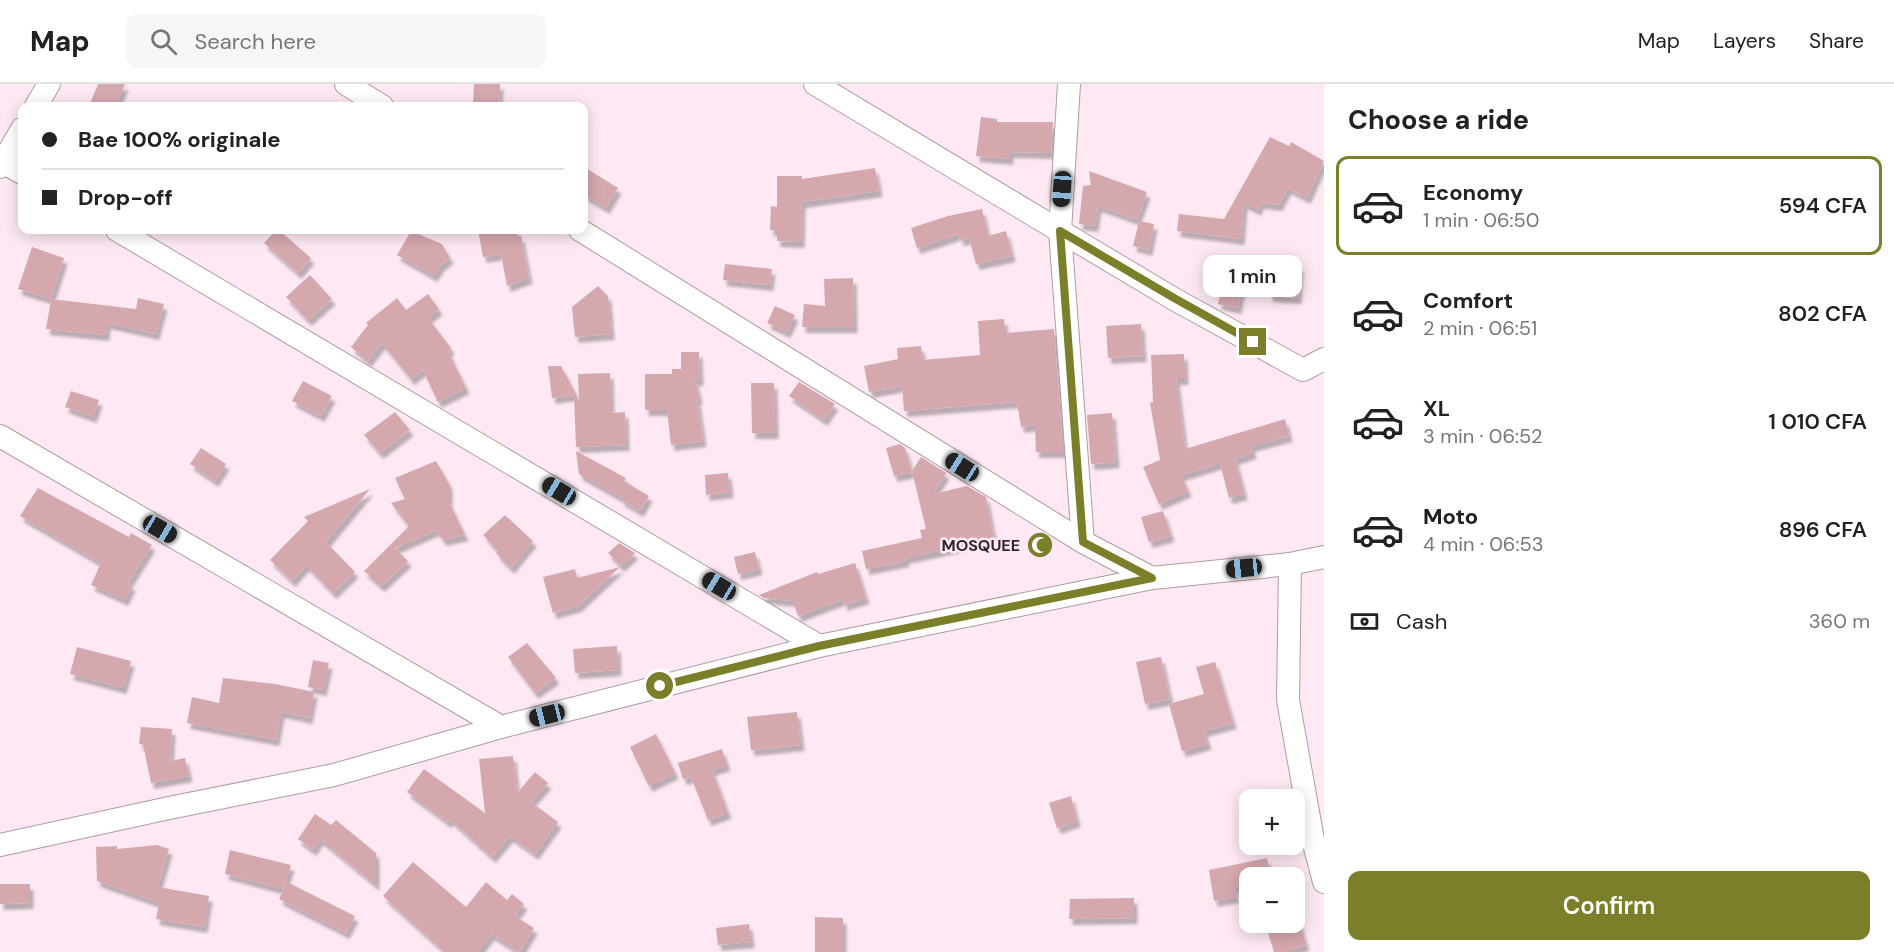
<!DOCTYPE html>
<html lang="en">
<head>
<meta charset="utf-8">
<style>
	:root { --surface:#fff; --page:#f6f6f6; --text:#222; --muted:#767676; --line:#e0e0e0; --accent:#7b7f29 }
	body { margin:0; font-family:"DM Sans",sans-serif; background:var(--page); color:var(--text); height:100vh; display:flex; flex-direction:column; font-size:22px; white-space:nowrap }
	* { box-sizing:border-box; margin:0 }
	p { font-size:20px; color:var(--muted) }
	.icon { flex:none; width:33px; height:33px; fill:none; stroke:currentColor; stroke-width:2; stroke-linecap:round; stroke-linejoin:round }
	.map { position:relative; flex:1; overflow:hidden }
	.sheet { display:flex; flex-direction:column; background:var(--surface); width:570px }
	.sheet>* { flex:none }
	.banner { position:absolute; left:18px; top:18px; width:570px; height:132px; border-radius:12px; box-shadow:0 3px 15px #0003; display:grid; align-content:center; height:132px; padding:0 24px; background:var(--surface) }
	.tools { position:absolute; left:1239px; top:705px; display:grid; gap:12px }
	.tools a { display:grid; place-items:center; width:66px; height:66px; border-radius:12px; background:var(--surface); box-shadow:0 3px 15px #0003; font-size:30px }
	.end { position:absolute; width:27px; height:27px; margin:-14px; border:8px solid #7b7f29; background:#fff; box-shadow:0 0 0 3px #fff }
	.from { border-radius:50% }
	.bubble { position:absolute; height:42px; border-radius:12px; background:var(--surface); box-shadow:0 3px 15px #0003; font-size:20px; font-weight:600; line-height:42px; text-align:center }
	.car { position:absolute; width:18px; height:36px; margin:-18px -9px; border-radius:8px; box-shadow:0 0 4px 2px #0007; background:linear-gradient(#222 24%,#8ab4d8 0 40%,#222 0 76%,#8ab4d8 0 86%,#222 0) }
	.banner b { display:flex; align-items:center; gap:21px; height:57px; font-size:22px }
	.banner b+b { border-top:2px solid var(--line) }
	.banner i { width:15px; height:15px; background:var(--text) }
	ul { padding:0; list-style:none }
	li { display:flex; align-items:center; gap:18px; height:99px; margin:0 12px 9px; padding:0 12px; border:3px solid transparent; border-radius:12px }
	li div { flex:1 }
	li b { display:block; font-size:22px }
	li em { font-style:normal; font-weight:600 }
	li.current { border-color:var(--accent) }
	li>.icon { width:54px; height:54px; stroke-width:1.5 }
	h2 { padding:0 24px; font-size:27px; line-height:72px }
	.pay { display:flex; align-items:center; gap:15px; height:66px; padding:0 24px; font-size:22px }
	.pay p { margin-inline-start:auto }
	.cta { display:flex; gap:12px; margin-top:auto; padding:12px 24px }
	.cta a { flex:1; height:69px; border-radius:12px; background:var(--accent); color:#fff; font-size:24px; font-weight:600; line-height:69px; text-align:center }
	header { display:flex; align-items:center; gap:36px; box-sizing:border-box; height:84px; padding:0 30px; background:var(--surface); border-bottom:2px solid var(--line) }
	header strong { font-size:28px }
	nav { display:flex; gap:33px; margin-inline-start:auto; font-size:21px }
	.search { width:420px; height:54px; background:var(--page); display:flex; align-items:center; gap:15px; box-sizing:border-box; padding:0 21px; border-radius:12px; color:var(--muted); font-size:22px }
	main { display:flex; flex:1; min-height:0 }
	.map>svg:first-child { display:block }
	.building { fill:#d5a8ae; filter:url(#shadow) }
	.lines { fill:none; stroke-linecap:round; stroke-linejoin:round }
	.minor-casing { stroke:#af9ba5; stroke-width:24 }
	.minor { stroke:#fff; stroke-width:22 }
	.route { stroke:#7b7f29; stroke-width:8 }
	.labels { text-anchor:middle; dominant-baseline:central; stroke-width:5; stroke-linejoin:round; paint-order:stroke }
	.poi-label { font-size:16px; font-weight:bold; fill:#30282d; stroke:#fde8f3; text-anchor:end }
</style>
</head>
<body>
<header>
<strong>Map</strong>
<div class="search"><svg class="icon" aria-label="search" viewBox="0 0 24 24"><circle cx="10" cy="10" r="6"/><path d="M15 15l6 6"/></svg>Search here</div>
<nav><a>Map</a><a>Layers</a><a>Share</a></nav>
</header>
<main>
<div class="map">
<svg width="1324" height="868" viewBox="0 0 1324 868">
	<defs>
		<filter id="shadow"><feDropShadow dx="3.5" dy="6" stdDeviation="1.5" flood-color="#0004"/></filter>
	</defs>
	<rect width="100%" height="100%" fill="#fde8f3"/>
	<g class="building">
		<path d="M98,0H125L116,22H89Z"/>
		<path d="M474,0H500L499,22H473Z"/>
		<path d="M981,33L997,35V38H1053L1051,69L1010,68V75L976,72Z"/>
		<path d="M1270,53L1289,62L1291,58L1324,77L1307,114L1288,104L1279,121L1260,119L1258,126L1244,119L1241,155L1177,147L1179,130L1224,135Z"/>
		<path d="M584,83L618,104L606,124L584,111Z"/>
		<path d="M875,84L879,107L802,118L801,158L777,157V146H770L771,122L777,123V92H802V95Z"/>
		<path d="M1089,87L1147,108L1137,136L1098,122L1095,142L1079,140L1083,102L1091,101Z"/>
		<path d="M982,125L988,152L1006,147L1012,172L976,180L969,154L960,156L959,150L917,164L911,144L948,132Z"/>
		<path d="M1139,137L1154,140L1149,166L1133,162Z"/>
		<path d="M276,146H279L311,174L298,189L264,159Z"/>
		<path d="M478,146H517L518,152H521L529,194L507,202L501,170L483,173Z"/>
		<path d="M411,147L442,160L450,174L441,181L434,192L397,171Z"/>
		<path d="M32,163L64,174L51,215L136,225L138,214L164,220L156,250L107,239L106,251L46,245L51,215L18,205Z"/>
		<path d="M725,180L772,185L770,201L723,196Z"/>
		<path d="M1271,180L1300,182L1298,214L1269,212Z"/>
		<path d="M1225,183L1245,187L1238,224L1218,220Z"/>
		<path d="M310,191L332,215L308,236L286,213Z"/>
		<path d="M853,194L854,243H802L804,220L825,222L824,195Z"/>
		<path d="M598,202L608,212L611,250L575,253L572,223Z"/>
		<path d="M428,210L439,225L428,234L451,264L448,267L466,304L438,318L423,286L411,295L382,259L368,277L351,263L368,241L366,239L397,214L406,226Z"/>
		<path d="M775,222L795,231L787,248L767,239Z"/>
		<path d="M1004,235L1005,249L1054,245L1063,368H1036L1035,341L1021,343L1017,318L904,327L902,302L869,308L864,282L898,275L897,264L921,262L923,276L980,271L978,237Z"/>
		<path d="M1141,240L1143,272L1108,274L1106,242Z"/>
		<path d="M681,268H699L700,296H695L699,314L697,315L703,357L671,361L667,326H645V290H672V285H681Z"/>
		<path d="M1184,270L1185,295H1176L1185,365L1285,335L1289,352L1251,362L1253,369L1235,375L1244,410L1229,414L1220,379L1181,391L1188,407L1159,420L1143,383L1160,376L1150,319L1153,318L1151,271Z"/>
		<path d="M548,282H561L579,316L578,290L610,289L611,329L625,328L626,361L576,363L574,311L552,314Z"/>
		<path d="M303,297L332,312L321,332L292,317Z"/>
		<path d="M799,298L835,320L824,336L789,312Z"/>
		<path d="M751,299H774L775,349H752Z"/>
		<path d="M71,307L99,316L93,333L65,323Z"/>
		<path d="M395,328L410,346L380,369L364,351Z"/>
		<path d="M1112,329L1116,378L1091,380L1087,331Z"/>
		<path d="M900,360L905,364L912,388L894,392L886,364Z"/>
		<path d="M201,364L226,380L215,397L190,380Z"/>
		<path d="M576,367L626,394L624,397L649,412L640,427L621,416L622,414L579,390Z"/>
		<path d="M921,373L946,389L933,410L967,402L986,413L994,455L905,474L906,477L866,485L862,467L922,454L920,446L926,445L912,387Z"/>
		<path d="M436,377L449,400V418L465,451L443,456L436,446L395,464L408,477L381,502L364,487L409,442L391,419L405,415L395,394Z"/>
		<path d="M728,389L730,408L706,411L705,391Z"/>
		<path d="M38,404L129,453L131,449L152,461L128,499L132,501L125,516L91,501L101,479L20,432Z"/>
		<path d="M370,405L326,458L355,488L333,509L306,481L292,497L270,476L308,437L304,433Z"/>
		<path d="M1163,427L1171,452L1149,458L1141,433Z"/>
		<path d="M505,431L533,457L511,484L496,469L498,467L483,451Z"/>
		<path d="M619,459L635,469L621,482L608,469Z"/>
		<path d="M755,468L759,485L738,490L734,473Z"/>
		<path d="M855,479L866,514L844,521L843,515L798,532L793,517L764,514L759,511L817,488L818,490Z"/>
		<path d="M620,483L578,522L553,529L543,493L575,485L577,494Z"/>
		<path d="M527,559L556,594L535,609L508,573Z"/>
		<path d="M617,562L618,586L575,589L573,565Z"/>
		<path d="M77,563L131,577L123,604L70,590Z"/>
		<path d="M1161,573L1170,615L1145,620L1136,578Z"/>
		<path d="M313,576L329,579L323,606L308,603Z"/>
		<path d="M1215,578L1233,639L1204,647L1208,660L1182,667L1169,620L1204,610L1196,583Z"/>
		<path d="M223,594L275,600L314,608L309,634L281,628L276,656L187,639L192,613L219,619Z"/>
		<path d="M797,628L801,661L751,666L747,633Z"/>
		<path d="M141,643L172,645L170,677L185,674L189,692L151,699L143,660H139Z"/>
		<path d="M656,650L675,689L649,702L630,663Z"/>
		<path d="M722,665L727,681L712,686L728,729L708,736L691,693L683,695L678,679Z"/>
		<path d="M513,672L517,709L535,688L548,699L531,718L558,738L535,770L510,752L492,773L450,735L448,738L407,708L424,685L485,729L479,675Z"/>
		<path d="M1071,712L1077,737L1057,744L1049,719Z"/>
		<path d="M315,730L331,741L336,736L376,769V801L320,755L313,766L298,755Z"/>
		<path d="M157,761L169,765L158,803L209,812L204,843L156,835L159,819L97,797L96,763L117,762V765Z"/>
		<path d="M230,766L291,781L283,805L225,790Z"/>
		<path d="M1267,774L1271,794H1250V801L1234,804L1236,813L1214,817L1209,786Z"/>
		<path d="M413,778L466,823L486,798L507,816L512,810L524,820L515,832L534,844L520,868L491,850L478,868H445L383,812Z"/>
		<path d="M287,798L355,832L346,849L279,815Z"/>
		<path d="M0,800H30V819L0,820Z"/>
		<path d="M1134,814V834L1069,835L1070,815Z"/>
		<path d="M815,833L843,834V868H815Z"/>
		<path d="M1265,838H1299L1306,861L1285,868H1274Z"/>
		<path d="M749,840L751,858L718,861L716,844Z"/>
	</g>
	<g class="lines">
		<g class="minor-casing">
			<g id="minor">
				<path d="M346,0L382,22"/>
				<path d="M815,0L1060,147L1069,0"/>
				<path d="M36,22L49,0"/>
				<path d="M3,78L22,89"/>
				<path d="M0,83L22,45"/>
				<path d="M117,146L819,562"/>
				<path d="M580,146L1083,458L1152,494"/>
				<path d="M0,352L501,643"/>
				<path d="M1083,458L1060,147L1174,215L1303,286L1324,275"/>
				<path d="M1290,480L1288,616L1313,756L1324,798"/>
				<path d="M0,761L169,724L334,691L501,643L819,562L1152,494L1290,480L1324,473"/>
			</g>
		</g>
		<use href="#minor" class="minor"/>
	</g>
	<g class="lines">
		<path class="route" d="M660,602L819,562L1152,494L1083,458L1060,147L1174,214L1253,258"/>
	</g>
	<defs>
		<g id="mosque-disc" transform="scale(1.35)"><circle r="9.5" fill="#7b7f29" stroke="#fde8f3"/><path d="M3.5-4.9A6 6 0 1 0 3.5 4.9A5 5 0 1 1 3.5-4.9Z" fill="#fff"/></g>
	</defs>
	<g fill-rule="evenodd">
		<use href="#mosque-disc" x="1040" y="461"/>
	</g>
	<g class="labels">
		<g class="poi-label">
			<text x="1020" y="461">MOSQUEE</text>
		</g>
	</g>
</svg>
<div class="tools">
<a>+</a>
<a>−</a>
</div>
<i class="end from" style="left:660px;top:602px"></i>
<i class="end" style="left:1253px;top:258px"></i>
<div class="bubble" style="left:1203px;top:171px;width:99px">1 min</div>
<i class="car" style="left:1062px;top:105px;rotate:184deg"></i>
<i class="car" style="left:962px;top:383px;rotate:302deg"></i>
<i class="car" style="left:559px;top:407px;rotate:301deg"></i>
<i class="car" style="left:160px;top:445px;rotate:120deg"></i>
<i class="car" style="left:1244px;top:484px;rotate:264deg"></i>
<i class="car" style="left:719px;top:502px;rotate:301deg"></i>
<i class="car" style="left:547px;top:631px;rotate:256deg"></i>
<div class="banner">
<b><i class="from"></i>Bae 100% originale</b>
<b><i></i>Drop-off</b>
</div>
</div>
<section class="sheet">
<h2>Choose a ride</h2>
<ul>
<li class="current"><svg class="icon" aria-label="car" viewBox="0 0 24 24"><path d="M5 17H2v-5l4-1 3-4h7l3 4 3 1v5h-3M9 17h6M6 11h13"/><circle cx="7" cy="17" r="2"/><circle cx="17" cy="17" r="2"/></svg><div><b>Economy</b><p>1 min · 06:50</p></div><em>594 CFA</em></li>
<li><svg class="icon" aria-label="car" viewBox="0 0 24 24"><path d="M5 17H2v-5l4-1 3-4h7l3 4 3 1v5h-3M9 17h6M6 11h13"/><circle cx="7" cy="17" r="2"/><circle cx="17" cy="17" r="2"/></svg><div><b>Comfort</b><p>2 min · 06:51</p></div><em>802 CFA</em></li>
<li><svg class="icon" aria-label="car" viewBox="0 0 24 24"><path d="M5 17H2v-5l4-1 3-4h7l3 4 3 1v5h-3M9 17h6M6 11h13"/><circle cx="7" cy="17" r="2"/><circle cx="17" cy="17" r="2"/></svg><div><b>XL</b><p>3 min · 06:52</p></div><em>1 010 CFA</em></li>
<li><svg class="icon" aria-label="car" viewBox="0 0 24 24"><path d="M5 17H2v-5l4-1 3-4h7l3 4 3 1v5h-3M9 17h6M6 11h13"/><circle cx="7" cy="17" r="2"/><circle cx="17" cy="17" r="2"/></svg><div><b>Moto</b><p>4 min · 06:53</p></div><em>896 CFA</em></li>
</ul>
<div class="pay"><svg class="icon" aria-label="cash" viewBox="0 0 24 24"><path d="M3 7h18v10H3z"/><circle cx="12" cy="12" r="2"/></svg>Cash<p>360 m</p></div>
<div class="cta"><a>Confirm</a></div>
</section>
</main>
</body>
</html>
